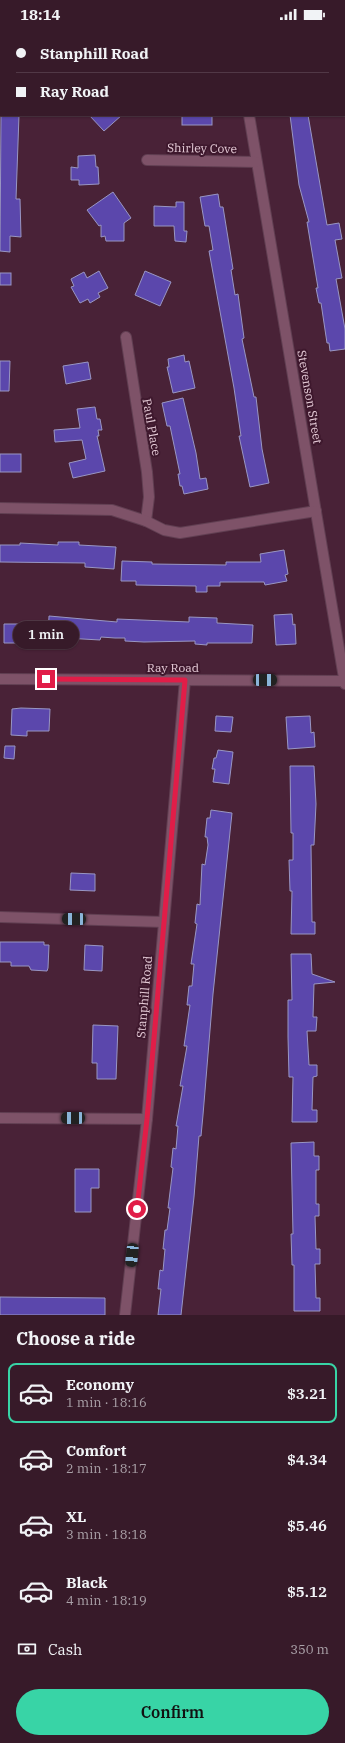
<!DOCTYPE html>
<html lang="en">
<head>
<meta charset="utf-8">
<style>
	:root { --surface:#371a29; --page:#422735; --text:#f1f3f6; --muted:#aaa1a8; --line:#513846; --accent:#38d4a6 }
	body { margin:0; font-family:"IBM Plex Serif",serif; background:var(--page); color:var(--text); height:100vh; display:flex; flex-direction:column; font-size:15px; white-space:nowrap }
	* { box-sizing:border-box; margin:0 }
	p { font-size:13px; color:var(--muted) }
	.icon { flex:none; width:22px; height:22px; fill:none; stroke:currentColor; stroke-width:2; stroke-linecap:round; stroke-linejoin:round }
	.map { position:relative; height:1287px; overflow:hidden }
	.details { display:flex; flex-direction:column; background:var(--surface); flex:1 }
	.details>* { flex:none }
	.banner { position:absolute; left:0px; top:0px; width:345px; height:88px; box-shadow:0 1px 3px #0004,0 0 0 1px var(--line); display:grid; align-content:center; height:88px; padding:0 16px; background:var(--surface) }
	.end { position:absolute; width:18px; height:18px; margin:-9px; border:5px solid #e11d48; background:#fff; box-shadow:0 0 0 2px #fff }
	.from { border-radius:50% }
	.bubble { position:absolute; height:28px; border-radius:14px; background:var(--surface); box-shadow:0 1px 3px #0004,0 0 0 1px var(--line); font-size:13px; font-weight:600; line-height:28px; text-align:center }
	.car { position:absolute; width:12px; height:24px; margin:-12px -6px; border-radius:5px; box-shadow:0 0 3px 1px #0007; background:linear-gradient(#222 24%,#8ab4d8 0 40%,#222 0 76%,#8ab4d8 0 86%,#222 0) }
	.banner b { display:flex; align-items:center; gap:14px; height:38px; font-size:15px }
	.banner b+b { border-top:1px solid var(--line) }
	.banner i { width:10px; height:10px; background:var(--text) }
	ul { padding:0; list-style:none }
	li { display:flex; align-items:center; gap:12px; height:60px; margin:0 8px 6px; padding:0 8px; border:2px solid transparent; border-radius:8px }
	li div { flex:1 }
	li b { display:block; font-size:15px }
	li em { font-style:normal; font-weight:600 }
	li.active { border-color:var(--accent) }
	li>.icon { width:36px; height:36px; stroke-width:1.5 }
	h2 { padding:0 16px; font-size:18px; line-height:48px }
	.pay { display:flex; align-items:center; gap:10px; height:44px; padding:0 16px; font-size:15px }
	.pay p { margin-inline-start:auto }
	.button { display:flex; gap:8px; margin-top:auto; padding:8px 16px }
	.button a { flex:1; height:46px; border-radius:24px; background:var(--accent); color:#111; font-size:16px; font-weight:600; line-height:46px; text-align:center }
	.status { display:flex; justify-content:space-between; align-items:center; height:28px; padding:0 20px; background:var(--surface); direction:ltr }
	.status svg { height:11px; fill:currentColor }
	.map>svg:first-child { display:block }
	.building { fill:#5b47ac; stroke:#9996c3 }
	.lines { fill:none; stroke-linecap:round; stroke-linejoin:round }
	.minor-casing { stroke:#613f52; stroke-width:12 }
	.minor { stroke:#7e5268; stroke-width:10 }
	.route { stroke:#e11d48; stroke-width:5 }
	.labels { text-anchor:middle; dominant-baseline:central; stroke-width:4; stroke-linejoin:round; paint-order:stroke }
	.street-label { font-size:12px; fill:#e5cbd7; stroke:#3e182d }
</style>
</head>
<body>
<div class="status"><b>18:14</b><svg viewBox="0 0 49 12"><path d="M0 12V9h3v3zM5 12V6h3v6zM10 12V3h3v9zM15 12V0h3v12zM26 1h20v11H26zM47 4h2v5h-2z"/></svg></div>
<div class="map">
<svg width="345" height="1287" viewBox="0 0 345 1287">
	<rect width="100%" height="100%" fill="#492237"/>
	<g class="building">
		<path d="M1,87H19L16,171H20L21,209L10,208V224L0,223Z"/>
		<path d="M89,87H122L104,103Z"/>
		<rect x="182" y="87" width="30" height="10"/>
		<path d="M290,87H308L327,197L339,195L342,211L335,212L342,250L336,251L345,301V321L330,323L329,315H327L321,275H319L316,260H318L307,194H309L299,157Z"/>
		<path d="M95,127L96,139H98L99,156L79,157V152H71V139L78,140V128Z"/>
		<path d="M113,164L131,190L124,195V213H106L105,208L101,209V197L99,198L87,182Z"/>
		<path d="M218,166L220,179H223L233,241L231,242L235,267L238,266L244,310L242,311L254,369H256L262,421L269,455L250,459L239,408H241L234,360L209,223L213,222L209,198H205L200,169Z"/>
		<path d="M176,174H184V203H187L186,214L175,213L174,198H154V178L176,179Z"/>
		<path d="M99,243L108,260L98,265L100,269L90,275L88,271L80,275L71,259L74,258L71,251L84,244L87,250Z"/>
		<path d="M145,243L171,254L160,278L135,267Z"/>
		<rect x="0" y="245" width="11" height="12"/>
		<path d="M184,327L185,334L189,333L195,360L173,365L167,339H169L168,331Z"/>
		<path d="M0,333H10L9,363H0Z"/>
		<path d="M88,334L91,351L66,356L63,338Z"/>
		<path d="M183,370L196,425L200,451L206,450L208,461L184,466L182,458H180L178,446H180L170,398H167L162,375Z"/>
		<path d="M95,379L97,391H100L102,402H98L99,408H97L105,443L73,450L69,435L86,431L82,412L55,414L54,402L80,400L77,381Z"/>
		<rect x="0" y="426" width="21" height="18"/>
		<path d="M58,514H79V517L116,519L114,541L85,539V535L0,534V517H20V515L58,517Z"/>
		<path d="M284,522L288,546L285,547L287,553L265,557L264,554H220V558H207V564H196V558L136,557V553H121L122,533L152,534V536L226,537V534H261L260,526Z"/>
		<path d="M292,586L293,597L295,596L296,616L276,617L274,587Z"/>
		<path d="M49,588L117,594V591L189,594V589L217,590V595L253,597L252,615H207V617L195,616V613L144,614L125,613V610H115L101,609L100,612L48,609Z"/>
		<path d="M4,596H27L26,615H4Z"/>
		<path d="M21,680L50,681L49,703H27V708L11,707L12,681Z"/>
		<path d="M216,688L233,689L231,704L215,703Z"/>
		<path d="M310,688L311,705L314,704L315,719L288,721L286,689Z"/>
		<path d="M5,718H15L14,731L4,730Z"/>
		<path d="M218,722L233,724L229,756L213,754L215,741H212L214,730H216Z"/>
		<path d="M290,738H314L316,776L314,817H311L312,894H315V906H291L292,863H290L289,832H293V805H291Z"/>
		<path d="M211,782L232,785L213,966L203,1087L201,1108H199L194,1169L181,1287H158L161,1261H158L160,1242L163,1243L165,1221H163L165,1202H167L170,1180H168L173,1140L171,1139L173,1120L176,1121L178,1098H176L183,1058H180L187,1018H184L190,977H187L189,958H192L194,936H191L197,896L195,895L197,876L200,877L202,836L205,837L208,817L207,809H205L207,790H210Z"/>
		<path d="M71,845L95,846V863L70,862Z"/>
		<path d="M0,914H44V917H49L48,940L47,943L31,942L29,938H11V934H0Z"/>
		<path d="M85,917L103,918L102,943L84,942Z"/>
		<path d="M291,926H311L312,946L335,954L314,956L313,989H317L316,1003H307L309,1037H317V1048L313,1049L312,1082H317V1094H292L293,1049H289L288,1009V972H292Z"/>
		<path d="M93,997L118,998L116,1051H97V1035H92Z"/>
		<path d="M314,1114V1128H319V1142H316V1176H319V1188H315L316,1221H320V1236H315L316,1270H320V1283H294V1237H292L291,1206H293L291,1115Z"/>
		<path d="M75,1141H99V1160H91V1184H75Z"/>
		<path d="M0,1269L105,1270V1287H0Z"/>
	</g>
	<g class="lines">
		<g class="minor-casing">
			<g id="minor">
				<path d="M234,0V1"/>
				<path d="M249,87L345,656"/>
				<path d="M147,132L256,134"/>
				<path d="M126,309L147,444L149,469L146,493"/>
				<path d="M0,480L112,482L146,493L164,502L180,505L316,483"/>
				<path d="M0,651L345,653"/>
				<path d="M0,889L164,894"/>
				<path d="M0,1090L147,1091"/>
				<path d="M125,1287L147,1091L185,652"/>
			</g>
		</g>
		<use href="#minor" class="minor"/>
	</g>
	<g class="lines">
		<path class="route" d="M46,651L185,652L147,1091L137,1181"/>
	</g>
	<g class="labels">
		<g class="street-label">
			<text transform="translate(202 120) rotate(1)">Shirley Cove</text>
			<text transform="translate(310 369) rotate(80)">Stevenson Street</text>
			<text transform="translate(152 399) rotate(80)">Paul Place</text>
			<text x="173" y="639">Ray Road</text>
			<text transform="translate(144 969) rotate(-85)">Stanphill Road</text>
		</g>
	</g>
</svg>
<i class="end from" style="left:137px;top:1181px"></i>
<i class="end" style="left:46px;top:651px"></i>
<div class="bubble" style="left:13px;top:593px;width:66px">1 min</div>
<i class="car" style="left:265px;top:652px;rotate:90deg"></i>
<i class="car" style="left:74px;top:891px;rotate:271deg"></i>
<i class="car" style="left:73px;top:1090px;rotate:270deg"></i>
<i class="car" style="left:132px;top:1227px;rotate:186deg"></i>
<div class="banner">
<b><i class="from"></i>Stanphill Road</b>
<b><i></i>Ray Road</b>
</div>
</div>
<section class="details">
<h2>Choose a ride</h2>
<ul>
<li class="active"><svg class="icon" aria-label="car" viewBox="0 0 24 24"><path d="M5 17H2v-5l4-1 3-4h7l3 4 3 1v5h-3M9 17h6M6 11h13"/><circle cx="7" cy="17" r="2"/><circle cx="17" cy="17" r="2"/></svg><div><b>Economy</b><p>1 min · 18:16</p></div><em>$3.21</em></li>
<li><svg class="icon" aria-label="car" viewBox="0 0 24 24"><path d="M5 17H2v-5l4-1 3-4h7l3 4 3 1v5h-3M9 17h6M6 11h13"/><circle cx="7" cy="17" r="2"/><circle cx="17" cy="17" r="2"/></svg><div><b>Comfort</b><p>2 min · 18:17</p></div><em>$4.34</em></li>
<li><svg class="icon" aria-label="car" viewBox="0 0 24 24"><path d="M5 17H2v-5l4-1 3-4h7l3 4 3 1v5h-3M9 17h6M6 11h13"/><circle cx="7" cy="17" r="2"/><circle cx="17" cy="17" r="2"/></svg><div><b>XL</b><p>3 min · 18:18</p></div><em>$5.46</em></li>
<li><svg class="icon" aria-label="car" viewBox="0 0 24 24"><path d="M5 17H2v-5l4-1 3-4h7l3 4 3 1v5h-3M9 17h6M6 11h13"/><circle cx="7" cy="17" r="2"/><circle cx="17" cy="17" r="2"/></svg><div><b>Black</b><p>4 min · 18:19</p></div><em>$5.12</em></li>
</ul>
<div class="pay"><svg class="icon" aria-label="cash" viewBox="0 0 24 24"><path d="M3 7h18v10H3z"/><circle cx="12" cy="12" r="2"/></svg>Cash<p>350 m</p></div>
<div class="button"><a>Confirm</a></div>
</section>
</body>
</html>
